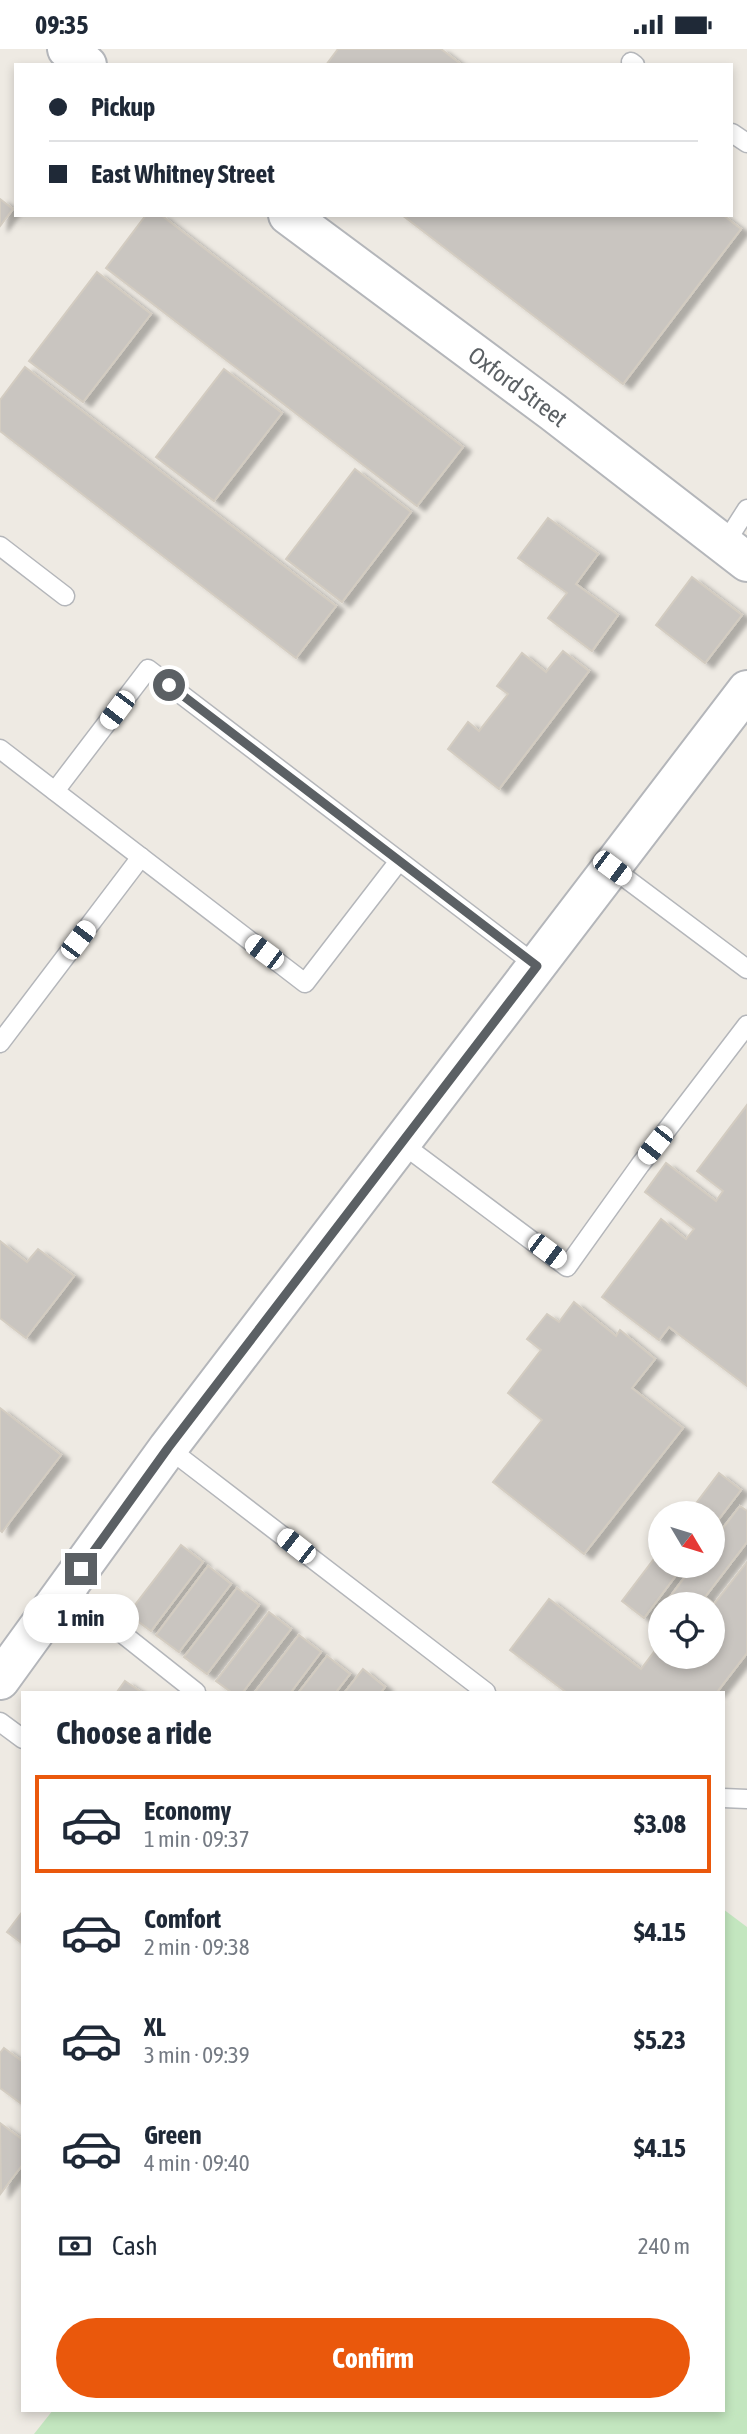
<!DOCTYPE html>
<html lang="en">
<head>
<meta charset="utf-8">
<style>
	:root { --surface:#fff; --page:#f2f2f3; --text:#1f2937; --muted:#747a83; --line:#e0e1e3; --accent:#ea580c }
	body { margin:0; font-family:"Asap Condensed",sans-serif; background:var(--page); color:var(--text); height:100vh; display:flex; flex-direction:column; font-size:26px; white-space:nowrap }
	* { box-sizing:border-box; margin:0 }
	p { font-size:23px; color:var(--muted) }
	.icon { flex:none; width:38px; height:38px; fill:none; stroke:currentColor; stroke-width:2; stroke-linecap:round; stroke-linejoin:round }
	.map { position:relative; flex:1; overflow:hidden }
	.side { position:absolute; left:21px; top:1642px; width:704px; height:721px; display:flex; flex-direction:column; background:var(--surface); border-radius:0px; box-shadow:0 4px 10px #0003 }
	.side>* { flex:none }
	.guide { position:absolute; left:14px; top:14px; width:719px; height:154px; border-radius:0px; box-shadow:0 4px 10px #0003; display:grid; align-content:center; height:154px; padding:0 35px; background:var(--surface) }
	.needle { width:46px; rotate:128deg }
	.buttons { position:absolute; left:648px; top:1452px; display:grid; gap:14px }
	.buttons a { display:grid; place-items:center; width:77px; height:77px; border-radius:50%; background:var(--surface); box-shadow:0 4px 10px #0003; font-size:35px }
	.end { position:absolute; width:32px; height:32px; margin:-16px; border:9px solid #5b6064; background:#fff; box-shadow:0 0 0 4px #fff }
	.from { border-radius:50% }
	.bubble { position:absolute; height:49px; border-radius:24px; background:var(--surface); box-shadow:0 4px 10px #0003; font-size:23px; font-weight:700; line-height:49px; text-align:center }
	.car { position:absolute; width:21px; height:42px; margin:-21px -10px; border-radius:9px; box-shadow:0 0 5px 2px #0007; background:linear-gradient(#fff 24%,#345 0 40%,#fff 0 76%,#345 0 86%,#fff 0) }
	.guide b { display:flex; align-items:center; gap:24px; height:66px; font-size:26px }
	.guide b+b { border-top:2px solid var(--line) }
	.guide i { width:18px; height:18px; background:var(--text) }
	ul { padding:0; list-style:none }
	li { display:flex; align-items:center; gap:21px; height:98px; margin:0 14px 10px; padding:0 21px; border:4px solid transparent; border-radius:0px }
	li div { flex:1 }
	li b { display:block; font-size:26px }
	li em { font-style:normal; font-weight:700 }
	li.current { border-color:var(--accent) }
	li>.icon { width:63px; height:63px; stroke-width:1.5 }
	h2 { padding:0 35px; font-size:32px; line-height:84px }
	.pay { display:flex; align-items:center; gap:18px; height:77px; padding:0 35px; font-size:26px }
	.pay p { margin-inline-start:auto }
	.cta { display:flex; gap:14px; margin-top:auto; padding:14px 35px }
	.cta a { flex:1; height:80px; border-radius:42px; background:var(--accent); color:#fff; font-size:28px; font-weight:700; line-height:80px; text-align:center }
	.status { display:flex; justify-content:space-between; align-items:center; height:49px; padding:0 35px; background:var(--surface); direction:ltr }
	.status svg { height:19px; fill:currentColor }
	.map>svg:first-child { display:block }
	.green { fill:#c3e6bf }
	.building { fill:#c9c5c0; stroke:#d3ccc1; stroke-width:2; filter:url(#shadow) }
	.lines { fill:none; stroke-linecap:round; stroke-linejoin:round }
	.service-casing { stroke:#b4b6ba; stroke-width:21 }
	.tertiary-casing { stroke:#b4b6ba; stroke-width:42 }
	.service { stroke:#fff; stroke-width:18 }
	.tertiary { stroke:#fff; stroke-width:38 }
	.route { stroke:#5b6064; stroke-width:9 }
	.labels { text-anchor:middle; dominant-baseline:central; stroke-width:6; stroke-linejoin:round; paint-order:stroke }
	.street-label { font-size:24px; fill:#5b6064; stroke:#fff }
</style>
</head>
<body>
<div class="status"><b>09:35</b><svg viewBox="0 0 49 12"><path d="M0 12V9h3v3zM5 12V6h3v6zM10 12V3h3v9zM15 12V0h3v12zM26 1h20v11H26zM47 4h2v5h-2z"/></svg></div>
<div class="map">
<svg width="747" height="2385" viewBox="0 0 747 2385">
	<defs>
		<filter id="shadow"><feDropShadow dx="8" dy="4.5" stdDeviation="2" flood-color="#0004"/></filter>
	</defs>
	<rect width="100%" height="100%" fill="#eeeae3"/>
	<path class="green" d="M723,1860L747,1878V2385H34L53,2361H723Z"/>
	<g class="building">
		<path d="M338,0H441L462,16H326Z"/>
		<path d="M0,150L13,160L0,177Z"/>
		<path d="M146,166H161L463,398L417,457L106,219Z"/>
		<path d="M402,166H723L741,180L623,335Z"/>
		<path d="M97,223L151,265L83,353L29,312Z"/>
		<path d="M25,318L336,557L296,609L0,382V351Z"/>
		<path d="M224,320L282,364L214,452L156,408Z"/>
		<path d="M355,420L411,463L342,553L286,510Z"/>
		<path d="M548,469L598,505L576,535L618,566L592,602L548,569L567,544L518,509Z"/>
		<path d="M692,528L742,566L705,614L656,576Z"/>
		<path d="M563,602L589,622L499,740L448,700L468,673L479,682L508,645L497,637L522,604L546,623Z"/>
		<path d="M747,1056V1337L669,1278L659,1291L602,1248L661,1170L686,1190L694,1180L645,1143L666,1114L716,1152L723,1142L697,1122Z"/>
		<path d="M0,1192L27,1213L38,1200L74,1227L26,1289L0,1269Z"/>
		<path d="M574,1253L616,1287L620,1281L655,1310L632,1339L683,1379L584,1505L493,1433L542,1371L508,1344L541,1301L527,1290L547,1265L559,1273Z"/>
		<path d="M0,1359L61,1406L2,1483L0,1481Z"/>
		<path d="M719,1424L741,1441L712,1479V1465H688Z"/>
		<path d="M740,1457L747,1462V1493L705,1548L714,1555L747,1513V1604L717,1643H566L510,1601L549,1550L641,1620L660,1595V1608H712V1556H664L693,1517H712V1493Z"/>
		<path d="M181,1496L203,1513L151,1582L128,1565Z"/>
		<path d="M660,1502V1517H683L644,1569L622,1552Z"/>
		<path d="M208,1517L231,1535L179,1603L156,1586Z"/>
		<path d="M237,1539L259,1556L207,1625L184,1608Z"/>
		<path d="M269,1563L291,1580L243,1643H231L216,1632Z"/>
		<path d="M299,1586L321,1603L291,1643H255Z"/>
		<path d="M327,1607L350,1625L336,1643H299Z"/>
		<path d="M363,1620L385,1638L381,1643H345Z"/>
		<path d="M125,1632L141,1643H117Z"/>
		<path d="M23,1862V1895L7,1883Z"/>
		<path d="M4,1999L23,2013V2056L0,2039V2004Z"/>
		<path d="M0,2074L23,2091V2115L1,2144Z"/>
	</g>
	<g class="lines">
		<g class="service-casing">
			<g id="service">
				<path d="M631,13L635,16"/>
				<path d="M732,84L747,94"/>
				<path d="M724,496L747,460"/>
				<path d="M0,497L65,547"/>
				<path d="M0,700L305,934L399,812"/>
				<path d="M55,742L148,620L537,917"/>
				<path d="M612,819L747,920"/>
				<path d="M0,994L141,808"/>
				<path d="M401,1094L567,1218L640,1116L747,976"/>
				<path d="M168,1399L486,1643"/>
				<path d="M66,1540L196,1643"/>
				<path d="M0,1673L23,1690"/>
				<path d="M723,1749L747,1750"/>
			</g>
		</g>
		<g class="tertiary-casing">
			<g id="tertiary">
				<path d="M67,0L87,16"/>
				<path id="s1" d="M288,166L553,363L747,513"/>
				<path d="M0,1631L168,1399L747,641"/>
			</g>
		</g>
		<use href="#service" class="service"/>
		<use href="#tertiary" class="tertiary"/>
	</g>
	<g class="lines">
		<path class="route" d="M81,1520L168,1399L537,917L169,636"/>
	</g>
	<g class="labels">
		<g class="street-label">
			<text stroke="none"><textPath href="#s1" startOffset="287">Oxford Street</textPath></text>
		</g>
	</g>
</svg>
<div class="buttons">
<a><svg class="needle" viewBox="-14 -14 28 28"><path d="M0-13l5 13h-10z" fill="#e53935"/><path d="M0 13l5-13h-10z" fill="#747a83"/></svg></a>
<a><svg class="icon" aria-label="locate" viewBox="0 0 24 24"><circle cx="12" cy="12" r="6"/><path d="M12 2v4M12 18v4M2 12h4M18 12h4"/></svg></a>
</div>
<i class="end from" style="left:169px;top:636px"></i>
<i class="end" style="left:81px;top:1520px"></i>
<div class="bubble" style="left:23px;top:1545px;width:116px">1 min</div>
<i class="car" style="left:117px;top:661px;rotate:217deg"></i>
<i class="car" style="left:612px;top:819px;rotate:127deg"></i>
<i class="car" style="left:78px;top:891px;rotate:37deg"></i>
<i class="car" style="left:264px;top:903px;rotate:307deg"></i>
<i class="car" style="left:655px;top:1096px;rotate:218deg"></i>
<i class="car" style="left:547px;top:1202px;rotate:127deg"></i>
<i class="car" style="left:296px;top:1497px;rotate:308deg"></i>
<div class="guide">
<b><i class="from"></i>Pickup</b>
<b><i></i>East Whitney Street</b>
</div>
<section class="side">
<h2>Choose a ride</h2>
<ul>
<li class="current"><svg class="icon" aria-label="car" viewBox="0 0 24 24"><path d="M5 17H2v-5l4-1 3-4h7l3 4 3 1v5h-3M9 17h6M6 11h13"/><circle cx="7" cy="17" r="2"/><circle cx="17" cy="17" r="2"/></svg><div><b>Economy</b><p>1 min · 09:37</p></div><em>$3.08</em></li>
<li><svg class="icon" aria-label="car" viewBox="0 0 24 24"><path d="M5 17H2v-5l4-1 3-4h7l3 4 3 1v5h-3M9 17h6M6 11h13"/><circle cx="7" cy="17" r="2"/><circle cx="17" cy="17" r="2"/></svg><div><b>Comfort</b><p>2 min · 09:38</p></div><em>$4.15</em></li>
<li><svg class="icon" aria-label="car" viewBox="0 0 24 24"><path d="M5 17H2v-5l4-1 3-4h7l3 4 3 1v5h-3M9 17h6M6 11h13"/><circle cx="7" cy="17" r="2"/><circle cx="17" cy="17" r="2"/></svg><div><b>XL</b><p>3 min · 09:39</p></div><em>$5.23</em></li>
<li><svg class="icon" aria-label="car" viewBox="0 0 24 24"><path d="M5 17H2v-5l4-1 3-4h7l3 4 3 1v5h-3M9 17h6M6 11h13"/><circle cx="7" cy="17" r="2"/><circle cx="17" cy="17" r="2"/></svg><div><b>Green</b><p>4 min · 09:40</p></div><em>$4.15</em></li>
</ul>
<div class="pay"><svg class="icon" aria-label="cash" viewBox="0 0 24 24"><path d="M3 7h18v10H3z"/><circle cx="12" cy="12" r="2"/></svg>Cash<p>240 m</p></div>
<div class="cta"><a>Confirm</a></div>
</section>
</div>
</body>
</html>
